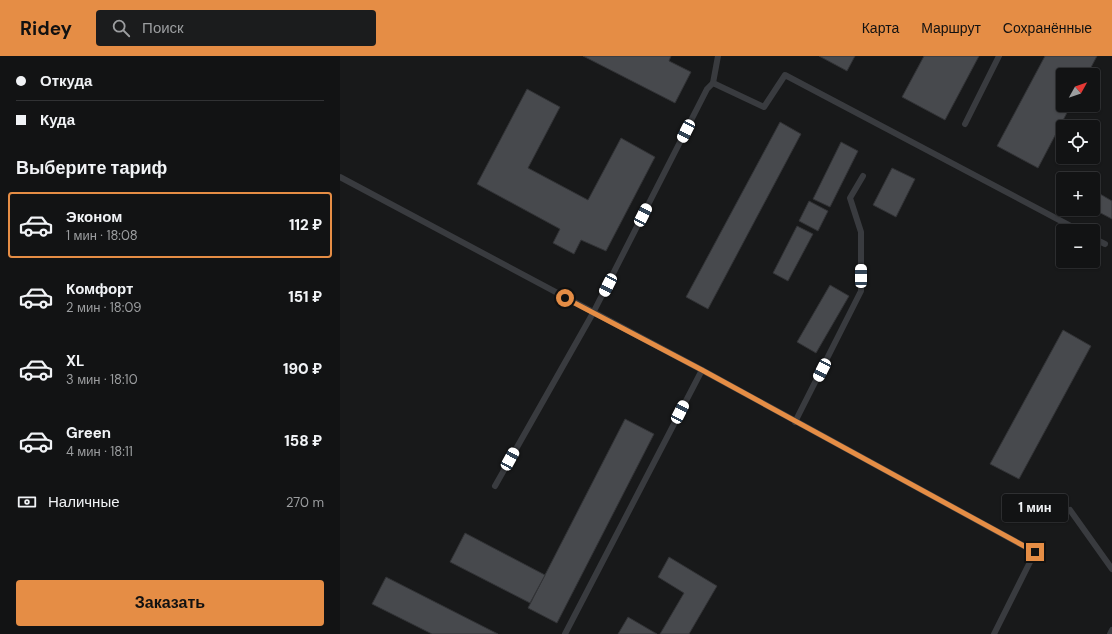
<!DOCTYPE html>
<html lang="ru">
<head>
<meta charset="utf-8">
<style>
	:root { --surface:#121314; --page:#1b1c1d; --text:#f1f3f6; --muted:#9c9ea0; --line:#313234; --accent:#e58d45 }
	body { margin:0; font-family:"DM Sans",sans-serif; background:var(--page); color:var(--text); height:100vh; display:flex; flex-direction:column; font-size:15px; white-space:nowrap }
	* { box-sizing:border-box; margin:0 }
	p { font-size:13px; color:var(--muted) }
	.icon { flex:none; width:22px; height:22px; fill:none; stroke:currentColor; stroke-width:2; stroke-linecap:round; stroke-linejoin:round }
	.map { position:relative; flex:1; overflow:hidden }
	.side { display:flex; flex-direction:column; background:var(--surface); width:340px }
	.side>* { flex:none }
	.guide { display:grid; align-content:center; height:88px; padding:0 16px; background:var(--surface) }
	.needle { width:26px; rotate:50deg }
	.buttons { position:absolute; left:716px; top:12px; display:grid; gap:8px }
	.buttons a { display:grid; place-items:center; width:44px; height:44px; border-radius:4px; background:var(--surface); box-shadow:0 1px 3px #0004,0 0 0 1px var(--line); font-size:20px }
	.end { position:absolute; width:18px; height:18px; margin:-9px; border:5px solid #e58d45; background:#111; box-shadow:0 0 0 2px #111 }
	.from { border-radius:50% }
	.bubble { position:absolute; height:28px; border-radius:4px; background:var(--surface); box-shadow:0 1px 3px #0004,0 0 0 1px var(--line); font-size:13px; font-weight:800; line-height:28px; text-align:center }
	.car { position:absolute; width:12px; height:24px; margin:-12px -6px; border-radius:5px; box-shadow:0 0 3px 1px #0007; background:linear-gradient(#fff 24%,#345 0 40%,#fff 0 76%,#345 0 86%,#fff 0) }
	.guide b { display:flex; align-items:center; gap:14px; height:38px; font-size:15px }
	.guide b+b { border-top:1px solid var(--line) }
	.guide i { width:10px; height:10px; background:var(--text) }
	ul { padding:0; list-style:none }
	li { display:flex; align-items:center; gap:12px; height:66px; margin:0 8px 6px; padding:0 8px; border:2px solid transparent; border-radius:4px }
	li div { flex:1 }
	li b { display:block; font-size:15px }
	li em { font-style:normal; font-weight:800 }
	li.selected { border-color:var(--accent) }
	li>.icon { width:36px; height:36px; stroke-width:1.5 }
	h2 { padding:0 16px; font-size:18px; line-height:48px }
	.pay { display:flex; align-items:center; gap:10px; height:44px; padding:0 16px; font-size:15px }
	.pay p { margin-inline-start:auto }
	.cta { display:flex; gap:8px; margin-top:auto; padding:8px 16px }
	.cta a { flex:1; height:46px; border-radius:4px; background:var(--accent); color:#111; font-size:16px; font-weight:800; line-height:46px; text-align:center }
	header { display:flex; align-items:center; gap:24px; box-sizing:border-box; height:56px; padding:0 20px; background:var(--accent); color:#111 }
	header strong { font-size:19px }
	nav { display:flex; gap:22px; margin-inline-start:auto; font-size:14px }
	.search { width:280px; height:36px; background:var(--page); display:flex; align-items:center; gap:10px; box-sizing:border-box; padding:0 14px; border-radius:4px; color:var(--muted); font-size:15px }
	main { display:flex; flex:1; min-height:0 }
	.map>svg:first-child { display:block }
	.building { fill:#47494d; stroke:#323336 }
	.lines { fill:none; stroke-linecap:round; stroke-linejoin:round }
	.service { stroke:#393b3f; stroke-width:6 }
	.route { stroke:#e58d45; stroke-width:5 }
</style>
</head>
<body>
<header>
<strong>Ridey</strong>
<div class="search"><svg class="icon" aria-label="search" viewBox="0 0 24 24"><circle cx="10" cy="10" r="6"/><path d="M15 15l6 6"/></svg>Поиск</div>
<nav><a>Карта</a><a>Маршрут</a><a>Сохранённые</a></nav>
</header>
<main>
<section class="side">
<div class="guide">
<b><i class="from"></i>Откуда</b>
<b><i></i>Куда</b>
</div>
<h2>Выберите тариф</h2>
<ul>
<li class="selected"><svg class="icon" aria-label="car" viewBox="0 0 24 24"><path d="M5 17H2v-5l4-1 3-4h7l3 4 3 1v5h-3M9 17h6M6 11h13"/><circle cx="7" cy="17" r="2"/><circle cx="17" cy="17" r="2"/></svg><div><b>Эконом</b><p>1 мин · 18:08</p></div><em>112 ₽</em></li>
<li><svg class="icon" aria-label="car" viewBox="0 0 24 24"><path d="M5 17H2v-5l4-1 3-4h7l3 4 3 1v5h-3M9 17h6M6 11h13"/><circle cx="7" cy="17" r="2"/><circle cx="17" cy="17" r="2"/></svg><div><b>Комфорт</b><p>2 мин · 18:09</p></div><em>151 ₽</em></li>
<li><svg class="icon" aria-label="car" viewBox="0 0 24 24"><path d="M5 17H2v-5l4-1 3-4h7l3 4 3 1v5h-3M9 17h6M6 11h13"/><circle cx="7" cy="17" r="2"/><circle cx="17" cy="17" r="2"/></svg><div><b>XL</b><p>3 мин · 18:10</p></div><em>190 ₽</em></li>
<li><svg class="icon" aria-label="car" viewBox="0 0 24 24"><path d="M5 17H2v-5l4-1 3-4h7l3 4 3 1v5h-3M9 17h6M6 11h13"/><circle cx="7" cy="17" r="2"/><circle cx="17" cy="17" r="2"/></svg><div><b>Green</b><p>4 мин · 18:11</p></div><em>158 ₽</em></li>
</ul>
<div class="pay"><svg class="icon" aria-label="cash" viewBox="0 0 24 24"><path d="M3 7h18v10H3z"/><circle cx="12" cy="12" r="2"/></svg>Наличные<p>270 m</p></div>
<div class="cta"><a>Заказать</a></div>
</section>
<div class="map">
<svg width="772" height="578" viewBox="0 0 772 578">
	<rect width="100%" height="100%" fill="#18191a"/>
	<g class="building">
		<path d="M243,0H331L329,5L351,16L335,47Z"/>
		<path d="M479,0H515L507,15Z"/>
		<path d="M584,0H639L605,64L562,41Z"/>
		<path d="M705,0H757L747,19H723V49H731L698,112L657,90Z"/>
		<path d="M187,33L220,51L188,112L248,144L281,82L315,101L266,195L241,184L234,198L213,187L220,173L137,128Z"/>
		<path d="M440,66L461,78L368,253L346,241Z"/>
		<path d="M501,86L518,95L490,151L473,143Z"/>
		<path d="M552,112L575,123L556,161L533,149Z"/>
		<path d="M755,135L772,145V163L753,153V139Z"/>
		<path d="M469,145L488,155L478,175L459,165Z"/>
		<path d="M457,170L473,178L448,225L433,217Z"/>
		<path d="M490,229L509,240L476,297L457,286Z"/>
		<path d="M723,274L751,290L679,423L650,408Z"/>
		<path d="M285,363L314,378L217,567L188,552Z"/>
		<path d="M125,477L205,519L190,547L110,506Z"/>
		<path d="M329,501L377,530L349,578H320L344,537L318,521Z"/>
		<path d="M46,521L158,578H92L32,548Z"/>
		<path d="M288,561L317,578H278Z"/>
	</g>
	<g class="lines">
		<g class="service">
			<path d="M373,27L378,0"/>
			<path d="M625,68L659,0"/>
			<path d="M0,121L362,314L225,578"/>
			<path d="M753,182L765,188"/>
			<path d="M362,314L695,496L654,578"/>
			<path d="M455,366L521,235V176L510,142L523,120"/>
			<path d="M155,430L253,257L367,33L373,27L424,51L445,19L740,175"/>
			<path d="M730,454L772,513"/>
			<path d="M770,578L772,574"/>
		</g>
	</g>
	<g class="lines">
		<path class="route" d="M225,242L362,314L695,496"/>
	</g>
</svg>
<div class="buttons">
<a><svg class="needle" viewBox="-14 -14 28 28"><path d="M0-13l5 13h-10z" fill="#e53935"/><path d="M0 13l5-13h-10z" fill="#9c9ea0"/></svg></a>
<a><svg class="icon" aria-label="locate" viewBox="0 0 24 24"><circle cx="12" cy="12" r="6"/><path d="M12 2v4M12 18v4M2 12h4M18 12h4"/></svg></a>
<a>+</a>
<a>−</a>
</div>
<i class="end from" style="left:225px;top:242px"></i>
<i class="end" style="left:695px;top:496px"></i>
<div class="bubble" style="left:662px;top:438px;width:66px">1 мин</div>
<i class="car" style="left:346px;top:75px;rotate:207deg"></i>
<i class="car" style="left:303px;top:159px;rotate:27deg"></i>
<i class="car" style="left:521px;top:220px;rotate:0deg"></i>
<i class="car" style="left:268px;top:229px;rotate:207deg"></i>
<i class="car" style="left:482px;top:314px;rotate:207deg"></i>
<i class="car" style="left:340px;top:356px;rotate:27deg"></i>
<i class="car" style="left:170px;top:403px;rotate:29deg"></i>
</div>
</main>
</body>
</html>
